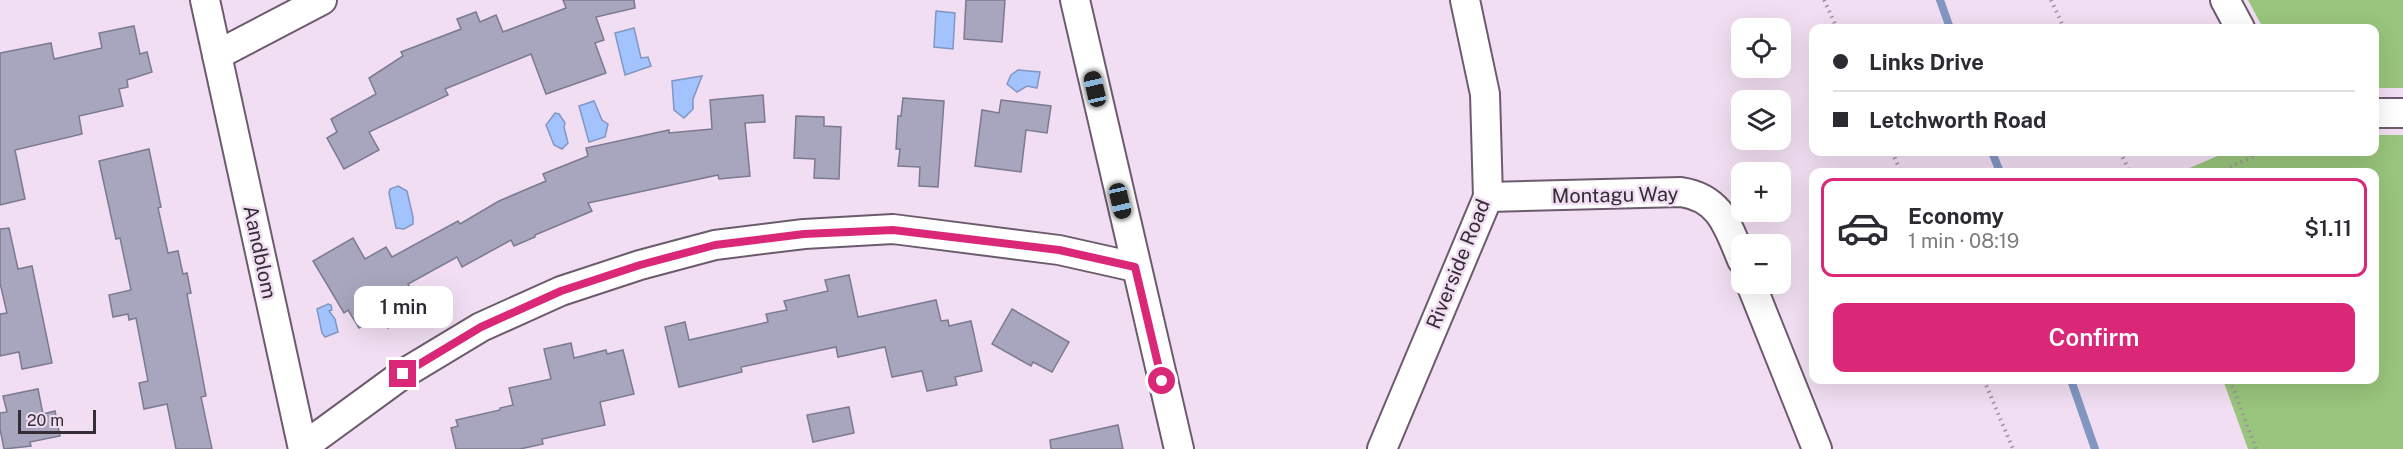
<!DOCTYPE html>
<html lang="en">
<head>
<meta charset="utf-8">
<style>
	:root { --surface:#fff; --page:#f7f7f7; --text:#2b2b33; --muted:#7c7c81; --line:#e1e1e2; --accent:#db2777 }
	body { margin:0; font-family:"Public Sans",sans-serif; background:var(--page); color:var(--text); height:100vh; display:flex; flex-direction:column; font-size:22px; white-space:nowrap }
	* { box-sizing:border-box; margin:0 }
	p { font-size:20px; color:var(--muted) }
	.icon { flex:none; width:33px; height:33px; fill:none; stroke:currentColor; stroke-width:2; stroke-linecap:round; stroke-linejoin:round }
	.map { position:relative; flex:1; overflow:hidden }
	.details { position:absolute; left:1809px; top:168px; width:570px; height:216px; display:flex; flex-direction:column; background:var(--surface); border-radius:12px; box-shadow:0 6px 24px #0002 }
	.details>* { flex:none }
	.hud { position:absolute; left:1809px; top:24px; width:570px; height:132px; border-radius:12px; box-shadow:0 6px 24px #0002; display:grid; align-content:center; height:132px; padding:0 24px; background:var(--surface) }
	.fabs { position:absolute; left:1731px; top:18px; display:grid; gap:12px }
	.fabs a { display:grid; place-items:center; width:60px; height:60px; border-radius:12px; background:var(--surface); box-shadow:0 6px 24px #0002; font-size:30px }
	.scale { position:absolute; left:18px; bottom:15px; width:78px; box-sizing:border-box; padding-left:6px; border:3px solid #352d35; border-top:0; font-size:16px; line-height:21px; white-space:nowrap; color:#352d35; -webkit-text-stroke:4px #f1def2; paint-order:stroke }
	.end { position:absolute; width:27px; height:27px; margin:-14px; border:8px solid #db2777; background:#fff; box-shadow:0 0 0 3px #fff }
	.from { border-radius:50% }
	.bubble { position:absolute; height:42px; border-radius:12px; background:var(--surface); box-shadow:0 6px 24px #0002; font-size:20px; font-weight:600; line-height:42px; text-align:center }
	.car { position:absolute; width:18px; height:36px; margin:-18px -9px; border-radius:8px; box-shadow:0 0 4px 2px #0007; background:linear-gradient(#222 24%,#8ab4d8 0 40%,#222 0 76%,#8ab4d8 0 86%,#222 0) }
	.hud b { display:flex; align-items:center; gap:21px; height:57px; font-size:22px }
	.hud b+b { border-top:2px solid var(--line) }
	.hud i { width:15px; height:15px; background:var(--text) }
	ul { padding:10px 0 0; list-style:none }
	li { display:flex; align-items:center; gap:18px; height:99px; margin:0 12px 9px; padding:0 12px; border:3px solid var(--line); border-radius:12px }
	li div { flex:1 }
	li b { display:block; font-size:22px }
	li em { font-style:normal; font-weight:600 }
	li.active { border-color:var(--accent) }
	li>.icon { width:54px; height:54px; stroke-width:1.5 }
	.action { display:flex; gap:12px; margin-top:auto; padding:12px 24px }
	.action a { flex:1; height:69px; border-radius:12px; background:var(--accent); color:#fff; font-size:24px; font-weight:600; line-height:69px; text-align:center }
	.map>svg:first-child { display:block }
	.green { fill:#99c57c }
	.water { fill:#a3c3ff; stroke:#8296c2; stroke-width:1.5 }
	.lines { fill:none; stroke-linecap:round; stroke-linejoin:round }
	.stream { stroke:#8296c2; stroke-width:8 }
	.building { fill:#a8a6be; stroke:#7b7a90; stroke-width:1.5 }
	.minor-casing { stroke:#6c5b6c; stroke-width:32 }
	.path { stroke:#a092a1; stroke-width:4; stroke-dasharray:1.5 4.5; stroke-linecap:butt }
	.minor { stroke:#fff; stroke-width:28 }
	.route { stroke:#db2777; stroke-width:8 }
	.labels { text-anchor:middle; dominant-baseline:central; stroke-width:5; stroke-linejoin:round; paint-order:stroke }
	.street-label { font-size:20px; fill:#352d35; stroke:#f1def2 }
</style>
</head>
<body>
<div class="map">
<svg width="2403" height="449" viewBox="0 0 2403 449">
	<rect width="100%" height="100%" fill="#f1def2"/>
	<g class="green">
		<path d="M2248,0H2403V88H2375L2374,28H2263Z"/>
		<path d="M2375,135H2403V449H2248L2223,380H2374V172H2180L2227,152H2374Z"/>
	</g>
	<g class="water">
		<path d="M936,11L955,13L953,49L934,47Z"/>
		<path d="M634,28L641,58L648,57L651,66L625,75L615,33Z"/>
		<path d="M1018,70L1040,72L1037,88L1027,86L1017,92L1007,84L1011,75Z"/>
		<path d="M702,76L693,99V109L684,118L674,110L672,81Z"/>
		<path d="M594,101L602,120L608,124L605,137L589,142L579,106Z"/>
		<path d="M555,113L559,114L565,123L564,127L568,143L562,149L554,145L546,125Z"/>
		<path d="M398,186L407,191L413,217V224L404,229L396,228L389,193L390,189Z"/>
		<path d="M328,304L331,305L332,310L329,311L335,319L338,332L325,337L322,333L317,309Z"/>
	</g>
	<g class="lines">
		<g class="stream">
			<path d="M1940,0L1950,28"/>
			<path d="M1992,152L2000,172"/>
			<path d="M2071,380L2095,449"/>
		</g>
	</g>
	<g class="building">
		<path d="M563,0H634L635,8L596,17L604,40L595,43L606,73L546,94L531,54L445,89L448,95L369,132L379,150L344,169L327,138L337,132L331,119L376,94L369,78L403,56L401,52L461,29L457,19L476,12L480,22L496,15L503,32L566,8Z"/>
		<path d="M966,0H1005L1002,42L964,39Z"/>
		<path d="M134,26L140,54L147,52L152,72L127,80L128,87L119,89L123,106L79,116L82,134L15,150L25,199L0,205V53L51,43L54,59L102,48L99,33Z"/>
		<path d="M763,95L765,122L745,123L750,176L719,179L718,175L588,203L592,211L535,235V237L514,246L511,240L462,267L457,257L408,284L422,308L388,328L380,315L359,328L348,310L344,313L313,261L353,238L365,259L386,247L392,257L458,221L460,224L499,201L546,181L543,174L588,156L586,148L669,130V133L712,129L710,100Z"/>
		<path d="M903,98L944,101L938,187L919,186L920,167L898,166L900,149H896L898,116H901Z"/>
		<path d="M1001,100L1051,106L1047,133L1026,130L1021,172L975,166L982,110L999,113Z"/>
		<path d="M796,116L824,117V126L841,127L839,179L814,178L815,159L794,158Z"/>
		<path d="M149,149L161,207L158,208L168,253L178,251L183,274L187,273L191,293L187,294L206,396L201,397L212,449H176L167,404L144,409L139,383L148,381L136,318L129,320L128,314L113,317L109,295L131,290L120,238L116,239L99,161Z"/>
		<path d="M9,228L18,269L32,266L52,363L22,369L19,352L0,356V314L7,313L0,283V229Z"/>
		<path d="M849,275L858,317L936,300L941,321L948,320L949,326L971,321L982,371L955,377L957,385L927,391L922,371L892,377L885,347L838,357L836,347L741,367L742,372L679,387L665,327L685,322L689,340L768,322L766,314L787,310L784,301L828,291L825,280Z"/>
		<path d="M1012,309L1069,342L1052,372L1033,362L1031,366L992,344Z"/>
		<path d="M571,343L574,358L606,350L607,354L623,350L634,394L600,402L605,425L542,439L543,444L520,449H456L451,428L458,426L456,420L500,410V408L513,405L509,388L551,379L544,349Z"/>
		<path d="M38,389L43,414L55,411L60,436L30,442L31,446L4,449L0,429V413L7,412L3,396Z"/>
		<path d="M849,407L854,433L813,442L807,415Z"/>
		<path d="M1118,425L1123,449H1051L1050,440Z"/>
	</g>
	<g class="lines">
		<g class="minor-casing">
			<g id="minor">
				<path d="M205,0L303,449"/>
				<path d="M1075,0L1179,449"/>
				<path d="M2225,0L2240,28"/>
				<path d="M217,55L322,0"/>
				<path d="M2374,113H2403"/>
				<path d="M1488,197L1681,192C1721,198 1728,227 1742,260"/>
				<path d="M1751,284L1817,449"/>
				<path d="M303,447L403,374L481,327L561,291L640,265L715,245L804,234L893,229L1059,250L1135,267"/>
				<path d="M1382,449L1488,197L1485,94L1465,0"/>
			</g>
		</g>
		<g class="path">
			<path d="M1824,0L1837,28"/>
			<path d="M2051,0L2064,28"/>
			<path d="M1892,152L1901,172"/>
			<path d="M2120,152L2130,172"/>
			<path d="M2219,172L2263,152"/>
			<path d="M1984,380L2013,449"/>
			<path d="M2230,380L2256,449"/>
		</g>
		<use href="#minor" class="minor"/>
	</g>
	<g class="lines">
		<path class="route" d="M403,374L481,327L561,291L640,265L715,245L804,234L893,230L1059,250L1135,267L1162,381"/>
	</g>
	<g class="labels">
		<g class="street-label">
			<text transform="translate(1615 195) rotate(-1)">Montagu Way</text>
			<text transform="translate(260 252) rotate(78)">Aandblom</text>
			<text transform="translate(1458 264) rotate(-68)">Riverside Road</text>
		</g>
	</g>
</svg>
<div class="fabs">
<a><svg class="icon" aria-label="locate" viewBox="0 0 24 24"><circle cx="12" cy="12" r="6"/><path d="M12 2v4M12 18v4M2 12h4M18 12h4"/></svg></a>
<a><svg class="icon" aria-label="layers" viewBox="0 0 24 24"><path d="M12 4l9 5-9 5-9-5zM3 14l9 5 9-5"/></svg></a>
<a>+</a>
<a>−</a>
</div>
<div class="scale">20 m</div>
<i class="end from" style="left:1162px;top:381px"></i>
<i class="end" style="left:403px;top:374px"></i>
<div class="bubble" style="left:354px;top:286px;width:99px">1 min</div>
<i class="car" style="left:1095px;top:89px;rotate:347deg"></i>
<i class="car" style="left:1120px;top:201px;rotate:167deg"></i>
<div class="hud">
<b><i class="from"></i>Links Drive</b>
<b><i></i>Letchworth Road</b>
</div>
<section class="details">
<ul>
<li class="active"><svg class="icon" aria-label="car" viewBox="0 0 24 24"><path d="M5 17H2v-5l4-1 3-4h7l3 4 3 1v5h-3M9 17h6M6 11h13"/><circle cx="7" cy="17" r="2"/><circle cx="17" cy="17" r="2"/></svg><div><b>Economy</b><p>1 min · 08:19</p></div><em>$1.11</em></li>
</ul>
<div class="action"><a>Confirm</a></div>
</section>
</div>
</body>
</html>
